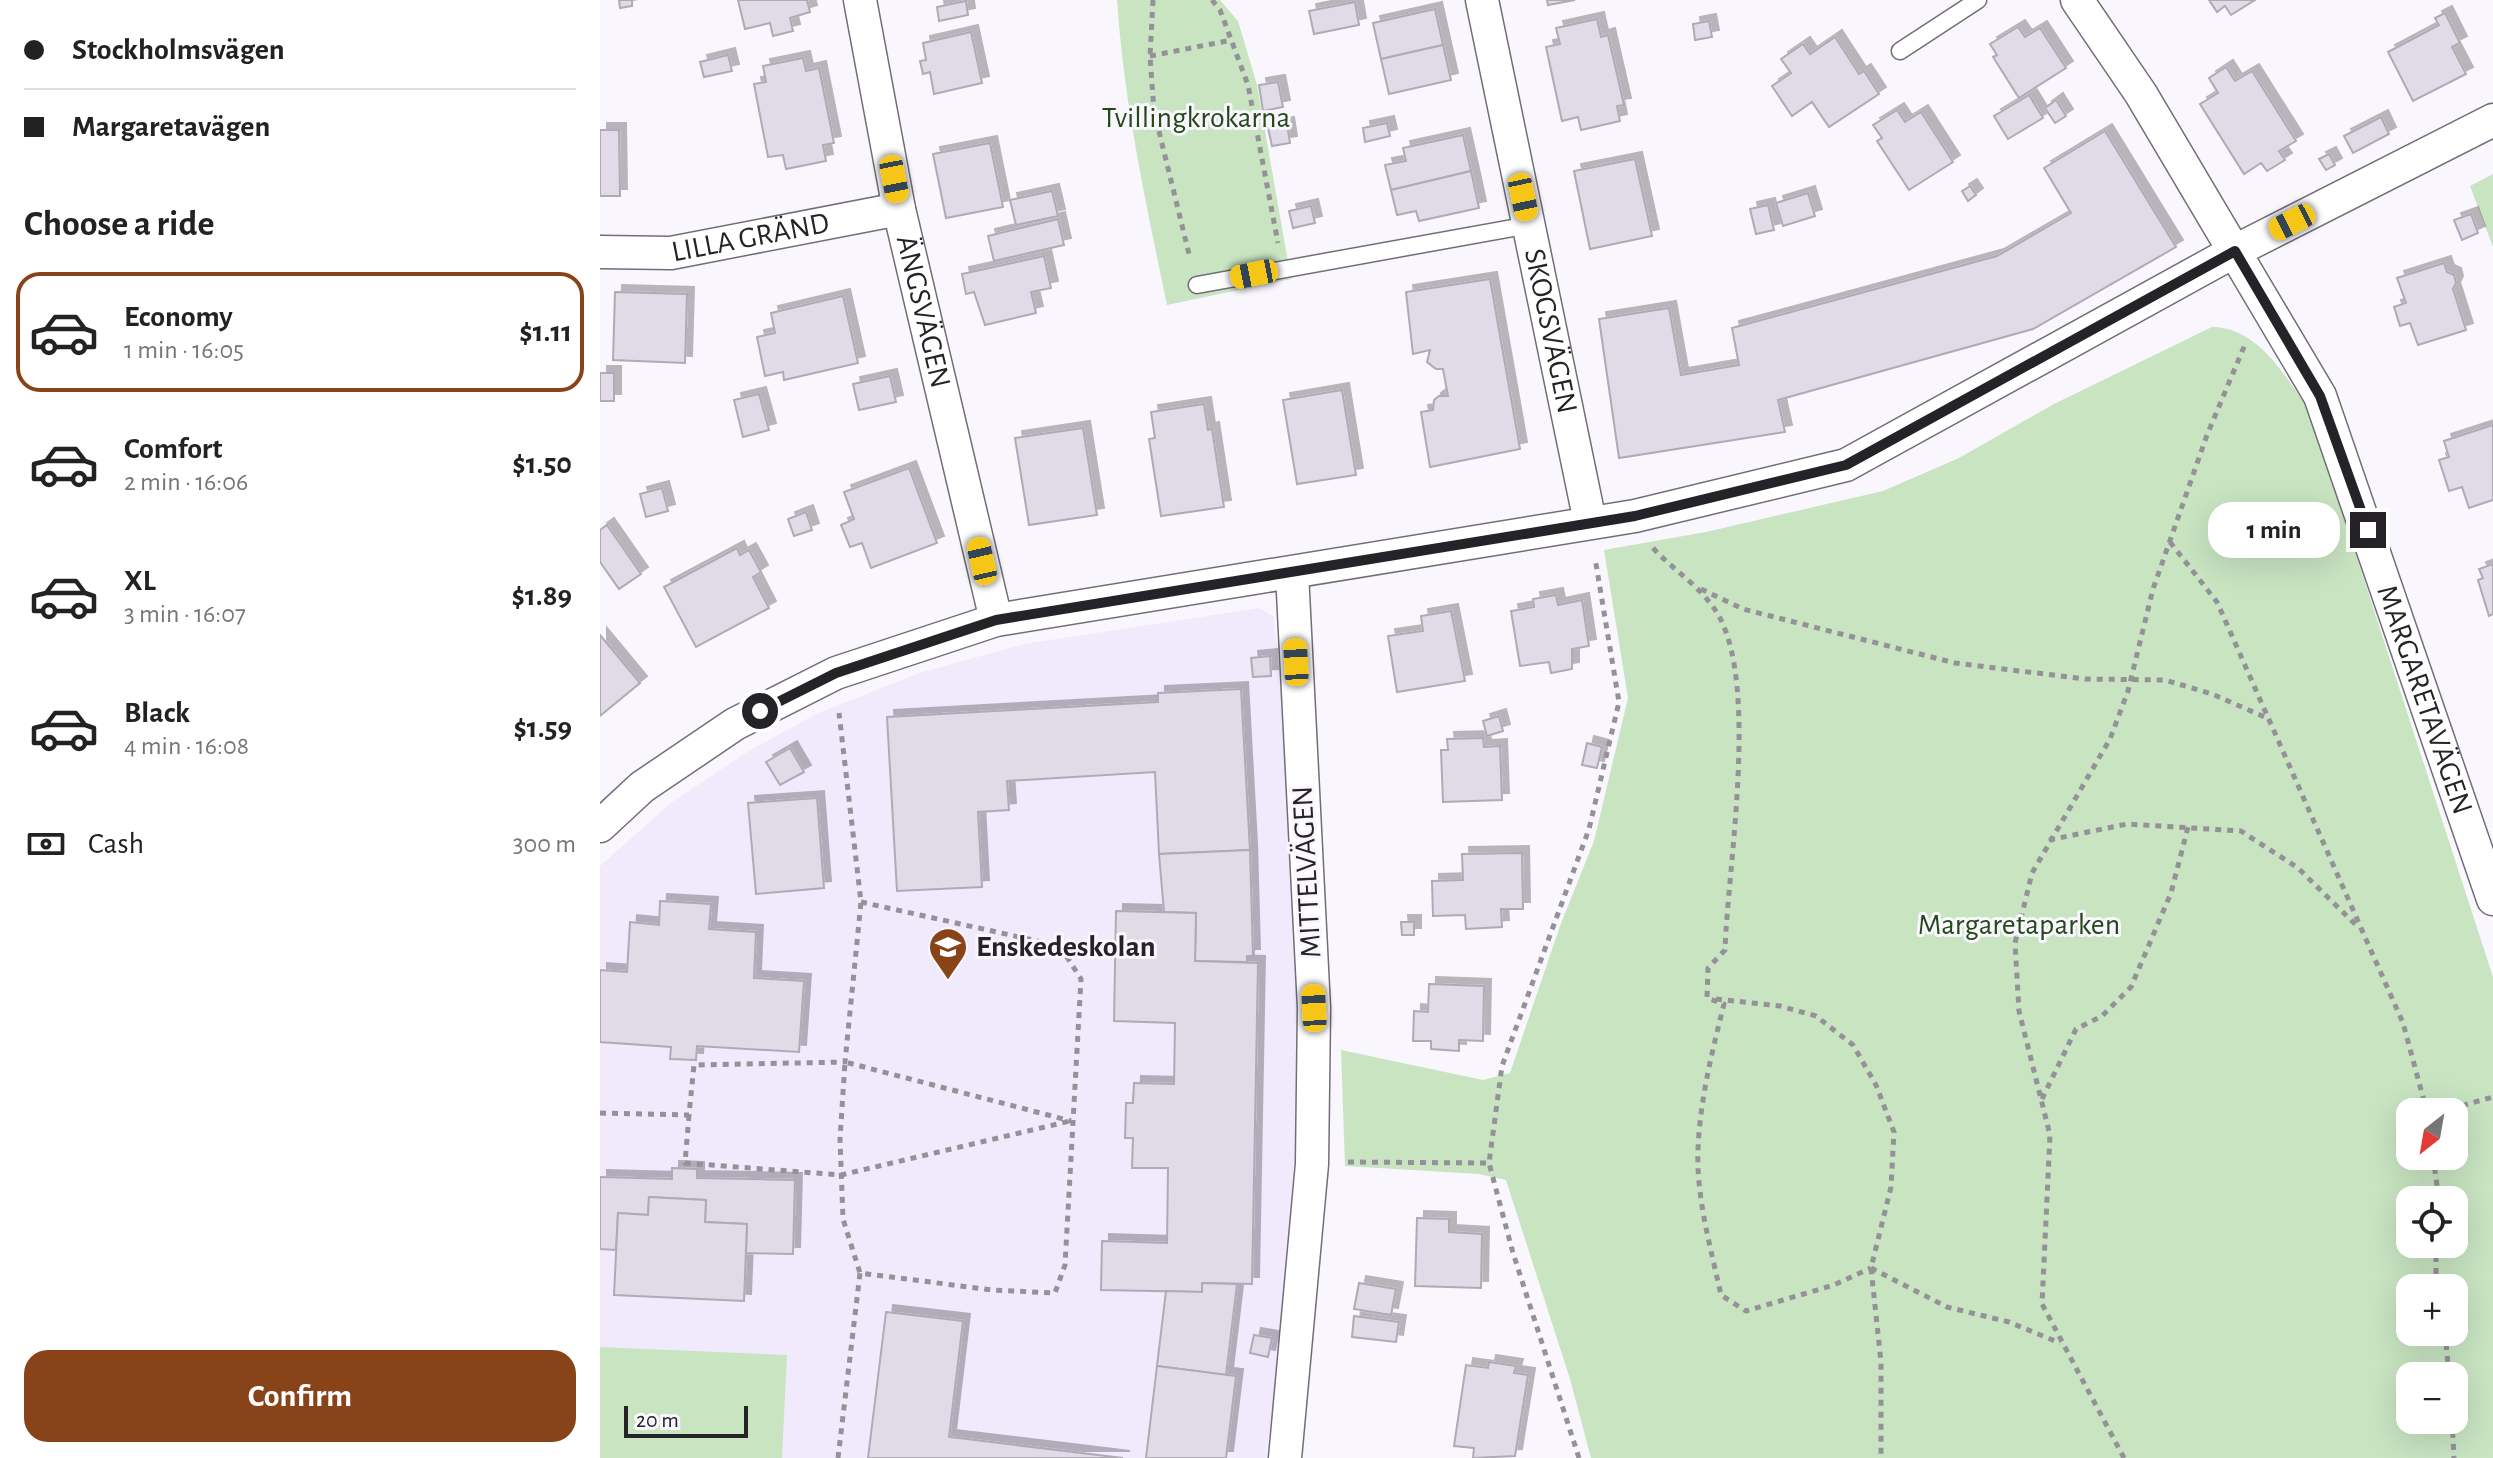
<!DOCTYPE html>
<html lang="en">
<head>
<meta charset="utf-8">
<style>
	:root { --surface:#fff; --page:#f2f2f2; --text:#222; --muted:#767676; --line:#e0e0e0; --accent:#884319 }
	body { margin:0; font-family:"Alegreya Sans",sans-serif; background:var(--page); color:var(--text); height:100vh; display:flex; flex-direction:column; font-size:30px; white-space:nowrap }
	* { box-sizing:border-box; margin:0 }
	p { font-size:26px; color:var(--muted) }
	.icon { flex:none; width:44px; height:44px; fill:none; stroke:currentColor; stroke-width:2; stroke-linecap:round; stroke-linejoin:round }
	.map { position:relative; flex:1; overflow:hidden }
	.details { display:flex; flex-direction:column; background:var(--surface); width:600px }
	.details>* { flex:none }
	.top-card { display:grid; align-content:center; height:176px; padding:0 24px; background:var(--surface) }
	.needle { width:52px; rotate:211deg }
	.buttons { position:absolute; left:1796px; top:1098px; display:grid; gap:16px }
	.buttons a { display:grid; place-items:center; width:72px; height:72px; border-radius:16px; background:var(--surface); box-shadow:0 8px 32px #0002; font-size:40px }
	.scale { position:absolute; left:24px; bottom:20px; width:124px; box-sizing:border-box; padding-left:8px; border:4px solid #252328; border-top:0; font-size:22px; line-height:28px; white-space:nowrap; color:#252328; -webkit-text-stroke:6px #f9f6fe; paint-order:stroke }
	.end { position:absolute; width:36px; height:36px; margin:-18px; border:10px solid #252328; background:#fff; box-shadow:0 0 0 4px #fff }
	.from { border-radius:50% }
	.bubble { position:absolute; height:56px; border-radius:24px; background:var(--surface); box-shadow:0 8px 32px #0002; font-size:26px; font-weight:700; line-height:56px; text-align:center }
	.car { position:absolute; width:24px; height:48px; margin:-24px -12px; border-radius:10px; box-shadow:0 0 6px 2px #0007; background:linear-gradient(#f5c518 24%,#345 0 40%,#f5c518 0 76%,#345 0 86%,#f5c518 0) }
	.top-card b { display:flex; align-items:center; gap:28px; height:76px; font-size:30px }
	.top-card b+b { border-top:2px solid var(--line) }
	.top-card i { width:20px; height:20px; background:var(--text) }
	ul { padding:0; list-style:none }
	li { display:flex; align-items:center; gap:24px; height:120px; margin:0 16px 12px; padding:0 8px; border:4px solid transparent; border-radius:24px }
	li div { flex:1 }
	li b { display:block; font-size:30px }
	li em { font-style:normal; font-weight:700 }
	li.current { border-color:var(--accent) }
	li>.icon { width:72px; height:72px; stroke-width:1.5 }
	h2 { padding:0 24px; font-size:36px; line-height:96px }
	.pay { display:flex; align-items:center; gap:20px; height:88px; padding:0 24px; font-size:30px }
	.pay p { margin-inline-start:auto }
	.cta { display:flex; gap:16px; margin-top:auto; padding:16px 24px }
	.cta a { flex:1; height:92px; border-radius:24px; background:var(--accent); color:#fff; font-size:32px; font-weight:700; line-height:92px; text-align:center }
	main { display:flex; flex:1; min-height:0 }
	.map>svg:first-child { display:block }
	.built { fill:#f1eafd }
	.green { fill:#c8e4c1; fill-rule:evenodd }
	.building { fill:#e0dbe7; stroke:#afaab6; stroke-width:2; filter:url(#shadow) }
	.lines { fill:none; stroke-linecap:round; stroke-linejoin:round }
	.lane-casing { stroke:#726d78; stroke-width:19 }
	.street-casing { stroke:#726d78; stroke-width:35 }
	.path { stroke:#949198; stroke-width:5; stroke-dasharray:6 6; stroke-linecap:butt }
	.lane { stroke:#fff; stroke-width:16 }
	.street { stroke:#fff; stroke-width:32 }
	.route { stroke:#252328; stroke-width:10 }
	.labels { text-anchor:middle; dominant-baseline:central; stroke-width:6; stroke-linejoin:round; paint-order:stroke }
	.park-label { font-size:30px; fill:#244918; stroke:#f9f6fe }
	.street-label { font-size:30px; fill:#252328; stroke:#f9f6fe }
	.poi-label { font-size:30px; font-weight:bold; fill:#252328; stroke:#f9f6fe; text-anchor:start }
</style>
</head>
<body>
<main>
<section class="details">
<div class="top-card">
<b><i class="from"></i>Stockholmsvägen</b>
<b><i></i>Margaretavägen</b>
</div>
<h2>Choose a ride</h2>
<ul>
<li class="current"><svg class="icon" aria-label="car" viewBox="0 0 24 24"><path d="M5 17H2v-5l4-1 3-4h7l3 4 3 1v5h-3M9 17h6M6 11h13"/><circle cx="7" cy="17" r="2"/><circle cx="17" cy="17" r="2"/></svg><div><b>Economy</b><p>1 min · 16:05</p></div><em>$1.11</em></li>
<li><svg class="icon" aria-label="car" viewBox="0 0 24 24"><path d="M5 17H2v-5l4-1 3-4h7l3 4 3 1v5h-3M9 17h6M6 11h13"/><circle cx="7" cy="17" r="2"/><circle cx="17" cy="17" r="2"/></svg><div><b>Comfort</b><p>2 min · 16:06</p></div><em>$1.50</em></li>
<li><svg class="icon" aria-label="car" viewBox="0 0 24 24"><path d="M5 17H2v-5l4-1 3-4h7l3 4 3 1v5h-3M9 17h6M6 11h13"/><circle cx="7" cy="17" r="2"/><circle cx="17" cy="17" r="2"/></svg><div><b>XL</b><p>3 min · 16:07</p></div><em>$1.89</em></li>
<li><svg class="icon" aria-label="car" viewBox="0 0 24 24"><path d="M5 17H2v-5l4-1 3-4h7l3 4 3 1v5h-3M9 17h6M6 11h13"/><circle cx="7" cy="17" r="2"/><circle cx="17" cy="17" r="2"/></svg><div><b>Black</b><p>4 min · 16:08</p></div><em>$1.59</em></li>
</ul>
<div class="pay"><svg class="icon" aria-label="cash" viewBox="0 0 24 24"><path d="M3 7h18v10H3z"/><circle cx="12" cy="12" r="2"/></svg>Cash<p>300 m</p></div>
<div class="cta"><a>Confirm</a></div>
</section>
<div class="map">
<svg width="1893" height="1458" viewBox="0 0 1893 1458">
	<defs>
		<filter id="shadow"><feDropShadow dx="7" dy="-7" stdDeviation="0" flood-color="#0004"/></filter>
	</defs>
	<rect width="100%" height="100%" fill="#f9f6fe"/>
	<path class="built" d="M659,608L674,616L691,814L700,1097L688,1271L666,1458H0V866L72,802L147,752L218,713L319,673L424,644Z"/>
	<g class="green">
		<path d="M517,0H620L638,21L657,85L691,279L567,305C546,204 524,104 517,0Z"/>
		<path d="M1893,174V247L1870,186Z"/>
		<path d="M1612,327C1658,327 1685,376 1709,410L1893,977V1458H991L970,1379L906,1180L879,1174L745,1166L741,1050L883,1080L910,1073L960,926L994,841L1028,698L1004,550L1106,532L1283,491L1359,458L1454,404ZM1810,1112H1854V1156H1810ZM1810,1200H1854V1244H1810ZM1810,1288H1854V1332H1810ZM1810,1376H1854V1420H1810Z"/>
		<path d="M0,1347L187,1355L182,1458H0Z"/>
	</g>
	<g class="building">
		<path d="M19,0H32V6L20,8Z"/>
		<path d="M138,0H207L210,12L190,18L193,31L173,36L170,23L145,29Z"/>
		<path d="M947,0H975L948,5Z"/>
		<path d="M1609,0H1655L1631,15L1625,6L1617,12Z"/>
		<path d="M366,1L368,15L339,21L337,7Z"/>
		<path d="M755,2L759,25L714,34L709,11Z"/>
		<path d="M835,9L843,45L781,59L773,23Z"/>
		<path d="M1845,13L1860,43L1852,47L1866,74L1813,101L1788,52L1839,25L1835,18Z"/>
		<path d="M997,19L1001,37L1008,35L1024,105L1017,106L1020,121L981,130L978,117L962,121L946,47L960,44L956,28Z"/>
		<path d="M1109,21L1112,37L1095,40L1093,24Z"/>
		<path d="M1418,27L1425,37L1440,28L1466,68L1419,98L1393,57L1397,55L1390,44Z"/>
		<path d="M371,32L382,83L334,94L330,72L323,74L320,61L326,60L323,43Z"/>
		<path d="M1235,37L1259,74L1264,71L1279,94L1229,127L1212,102L1192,116L1172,86L1191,73L1181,59L1203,44L1210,54Z"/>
		<path d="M843,45L851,80L789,94L781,59Z"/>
		<path d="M128,55L132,71L104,77L100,62Z"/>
		<path d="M203,58L206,71L219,68L234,143L223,145L226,161L186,169L183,155L168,157L154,84L166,82L163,66Z"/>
		<path d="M1626,67L1635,81L1652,71L1696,141L1679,151L1685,160L1667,171L1661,163L1644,174L1600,104L1618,93L1609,78Z"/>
		<path d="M678,82L683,107L663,111L659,85Z"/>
		<path d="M1429,95L1443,118L1408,139L1394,116Z"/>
		<path d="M1456,100L1466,116L1455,123L1445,108Z"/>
		<path d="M1297,110L1305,122L1321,112L1353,162L1309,190L1277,141L1282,138L1273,125Z"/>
		<path d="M1781,117L1789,134L1753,153L1744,136Z"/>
		<path d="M787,123L790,136L765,142L763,128Z"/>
		<path d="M687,124L690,143L672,146L668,128Z"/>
		<path d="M0,130H19L20,196H0Z"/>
		<path d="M1505,131L1576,247L1433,329L1178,400L1185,432L1019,458L999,319L1069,308L1081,375L1139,365L1132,328L1397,256L1471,213L1444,168Z"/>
		<path d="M863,135L871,171L791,190L785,165L806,161L803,148Z"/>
		<path d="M390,143L403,207L346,218L333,154Z"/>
		<path d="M1729,154L1735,165L1726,170L1719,159Z"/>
		<path d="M1035,159L1052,236L990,249L974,171Z"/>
		<path d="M871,171L879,208L819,221L816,211L797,215L791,190Z"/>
		<path d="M1370,186L1376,195L1368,201L1362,191Z"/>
		<path d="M452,191L458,216L416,225L410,200Z"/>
		<path d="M1208,193L1215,216L1183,226L1176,203Z"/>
		<path d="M1168,205L1174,230L1156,234L1150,209Z"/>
		<path d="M711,206L715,223L693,228L689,211Z"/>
		<path d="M1871,214L1878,233L1862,240L1854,220Z"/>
		<path d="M458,219L464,245L394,261L388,236Z"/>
		<path d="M444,256L451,288L431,292L436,313L385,325L374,292L366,294L362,274Z"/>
		<path d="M1844,263L1847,272L1854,275L1856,283L1853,289L1866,330L1818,345L1810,323L1800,326L1794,307L1806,303L1797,278Z"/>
		<path d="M890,279L920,449L830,467L821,412L833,410L834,400L839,396H848L843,369H836L827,362L830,350L813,354L806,292Z"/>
		<path d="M15,292L87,294L85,363L13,360Z"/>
		<path d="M243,296L258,363L184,380L183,372L165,376L157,337L175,333L171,313Z"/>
		<rect x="0" y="373" width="14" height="28"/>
		<path d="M290,376L296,402L259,410L253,384Z"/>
		<path d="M742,390L756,475L697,484L683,400Z"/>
		<path d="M159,394L169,430L143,437L134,400Z"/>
		<path d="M604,404L608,430L612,429L624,507L561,516L549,439L555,438L551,412Z"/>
		<path d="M1893,425V500L1869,508L1862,487L1849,491L1839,460L1849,457L1844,441Z"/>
		<path d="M483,428L497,515L429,525L415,438Z"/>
		<path d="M309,468L337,543L271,568L262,543L250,547L241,525L254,519L244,492Z"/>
		<path d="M62,488L68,511L46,517L40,494Z"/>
		<path d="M206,512L212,530L194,536L188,519Z"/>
		<path d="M7,525L41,574L19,589L0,562V530Z"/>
		<path d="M137,548L140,555L149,550L161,572L153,577L169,608L96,647L64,587Z"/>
		<path d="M1893,564V614L1889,616L1878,580L1883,578L1879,569Z"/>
		<path d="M956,595L958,605L982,600L989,646L972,649V669L951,673L949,662L920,666L911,611L934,607L933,599Z"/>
		<path d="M851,611L865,681L797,692L788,636L823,631L821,616Z"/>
		<path d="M0,635L40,683L0,716Z"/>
		<path d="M670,656L671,676L653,677L651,658Z"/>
		<path d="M641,689L650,850L559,854L555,772L407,781L409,810L378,812L382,887L297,891L287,717L558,702V693Z"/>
		<path d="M899,716L903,731L887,736L883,721Z"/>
		<path d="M883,738L884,747L900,746L902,800L843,802L841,750H848L847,739Z"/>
		<path d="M987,743L1002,747L997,768L982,765Z"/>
		<path d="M190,748L204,772L180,785L166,762Z"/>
		<path d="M217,798L224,888L156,894L148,803Z"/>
		<path d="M650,850L653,956H647V962L595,961L596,913L564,912L559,854Z"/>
		<path d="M922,853L923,909H901L902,927L866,929L865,915L833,916L832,881L863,880L862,854Z"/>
		<path d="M60,901L111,904L109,929L156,932L154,978L204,981L199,1052L97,1046L96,1060L70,1059L71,1047L0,1042V970L27,972L30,922L59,925Z"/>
		<path d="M516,911L596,913L595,961L658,963L652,1284L602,1283V1292L501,1290L502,1241L567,1243L568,1168H532L533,1138H525L526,1103H533L534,1083L574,1084L575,1023L514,1021Z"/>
		<path d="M801,922H814V935H802Z"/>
		<path d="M829,984L884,986L883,1041L859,1040V1051L831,1049V1041H813L814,1011L828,1012Z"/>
		<path d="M72,1168L97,1169V1178L195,1180L193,1254L146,1253L147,1224L105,1222L106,1200L49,1197L48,1215L18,1213L16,1250L0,1249V1177L72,1179Z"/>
		<path d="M49,1197L106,1200L105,1222L147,1224L144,1301L14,1295L18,1213L48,1215Z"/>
		<path d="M817,1218L849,1219V1232L882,1234L881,1288L815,1286Z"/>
		<path d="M602,1283L637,1284L626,1375L557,1366L566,1291L602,1292Z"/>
		<path d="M759,1283L796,1289L791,1315L754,1309Z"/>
		<path d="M286,1312L363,1321L349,1437L523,1458H268Z"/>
		<path d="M754,1316L799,1322L796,1342L752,1337Z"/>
		<path d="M654,1335L672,1338L668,1357L650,1353Z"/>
		<path d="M889,1362L916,1366L914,1373L928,1375L915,1456L873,1458L874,1448L854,1446L866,1365L888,1368Z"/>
		<path d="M557,1366L636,1376L626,1458H546Z"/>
	</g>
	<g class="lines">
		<g class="lane-casing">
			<g id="lane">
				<path d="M1300,51L1378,0"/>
				<path d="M597,285L929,225"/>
			</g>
		</g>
		<g class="street-casing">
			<g id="street">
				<path id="s1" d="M260,0L299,209L396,620"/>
				<path id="s2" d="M882,0L990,522"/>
				<path id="s3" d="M1477,0L1541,94L1720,396L1893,899"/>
				<path id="s4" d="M0,252L71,253L299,209"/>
				<path d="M0,826L42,787L135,724L236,673L396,620L1035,516L1246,465L1635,251L1893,120"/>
				<path d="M685,1458L712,1164L714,1008L692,573"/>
			</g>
		</g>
		<g class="path">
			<path d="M553,0L550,56L554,111L590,258"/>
			<path d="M612,0L620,10L648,85L678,243"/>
			<path d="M550,56L632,40"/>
			<path d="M1570,542L1617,602L1803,1023L1827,1112"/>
			<path d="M1053,548C1076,573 1104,588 1120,618C1158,692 1128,865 1125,950L1108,968L1107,998L1124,1004C1112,1052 1100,1100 1098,1149C1096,1197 1111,1249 1121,1295L1146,1311L1234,1285L1271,1268"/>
			<path d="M1101,589L1143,609L1355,663L1485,679L1565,680L1612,694L1667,718"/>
			<path d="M1449,840L1527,824L1641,831L1698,868L1758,927"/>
			<path d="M261,902L460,946L481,979L465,1265L455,1293L392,1290L260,1273L243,1219L240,1139L245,1062L471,1121"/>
			<path d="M1116,999L1180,1006L1216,1016L1253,1045L1276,1085L1294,1132L1291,1187L1271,1268L1281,1362V1458"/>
			<path d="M1442,1099L1476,1029L1502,1016L1531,987L1571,893L1588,827"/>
			<path d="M1839,1112L1893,1097"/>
			<path d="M0,1113L89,1115L94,1065L245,1062L261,902L239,713"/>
			<path d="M89,1115L85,1163L241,1175L470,1121"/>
			<path d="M1833,1156L1839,1200"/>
			<path d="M748,1162L889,1163"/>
			<path d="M1836,1244V1288"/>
			<path d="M1271,1268L1347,1307L1409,1322L1460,1343"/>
			<path d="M1845,1332L1849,1376"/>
			<path d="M1852,1420L1854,1458"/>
			<path d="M238,1458L260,1273"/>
			<path d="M979,1458L913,1253L889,1163L902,1066L989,829L1019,702L995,558"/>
			<path d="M1524,1458L1442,1304L1450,1135L1419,1011L1415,943L1432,873L1510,739L1528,691L1553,589L1607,435L1646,342"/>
		</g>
		<use href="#lane" class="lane"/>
		<use href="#street" class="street"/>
	</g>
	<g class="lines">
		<path class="route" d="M160,711L236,673L396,620L1035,516L1246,465L1635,251L1720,396L1768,530"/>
	</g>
	<defs>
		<g id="school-pin" transform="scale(2)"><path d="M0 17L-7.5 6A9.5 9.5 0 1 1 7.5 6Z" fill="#884319" stroke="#f9f6fe"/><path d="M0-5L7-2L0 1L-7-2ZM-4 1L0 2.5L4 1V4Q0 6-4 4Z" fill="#fff"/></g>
	</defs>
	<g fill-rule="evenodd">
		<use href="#school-pin" x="348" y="947"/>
	</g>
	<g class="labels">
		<g class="park-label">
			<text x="596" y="118">Tvillingkrokarna</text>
			<text x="1419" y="925">Margaretaparken</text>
		</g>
		<g class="street-label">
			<text stroke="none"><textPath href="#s4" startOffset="152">LILLA GRÄND</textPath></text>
			<text stroke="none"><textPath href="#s1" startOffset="318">ÄNGSVÄGEN</textPath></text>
			<text stroke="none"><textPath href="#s2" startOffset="338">SKOGSVÄGEN</textPath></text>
			<text stroke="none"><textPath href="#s3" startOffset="786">MARGARETAVÄGEN</textPath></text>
			<text transform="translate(707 872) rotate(-93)">MITTELVÄGEN</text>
		</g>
		<g class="poi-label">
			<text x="376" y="947">Enskedeskolan</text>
		</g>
	</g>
</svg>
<div class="buttons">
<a><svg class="needle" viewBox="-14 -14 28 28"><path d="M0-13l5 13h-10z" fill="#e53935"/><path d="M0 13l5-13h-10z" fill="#767676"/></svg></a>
<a><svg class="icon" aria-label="locate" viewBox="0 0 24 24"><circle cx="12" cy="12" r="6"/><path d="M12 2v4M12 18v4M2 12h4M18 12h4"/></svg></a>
<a>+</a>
<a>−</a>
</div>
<div class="scale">20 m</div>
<i class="end from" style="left:160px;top:711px"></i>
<i class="end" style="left:1768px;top:530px"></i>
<div class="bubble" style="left:1608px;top:502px;width:132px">1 min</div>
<i class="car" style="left:294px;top:179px;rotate:169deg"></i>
<i class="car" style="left:923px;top:197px;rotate:168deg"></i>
<i class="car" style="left:1692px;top:222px;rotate:243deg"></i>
<i class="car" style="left:654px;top:274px;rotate:259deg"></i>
<i class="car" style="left:382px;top:561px;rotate:347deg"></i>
<i class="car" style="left:696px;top:662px;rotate:357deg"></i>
<i class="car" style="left:714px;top:1008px;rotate:357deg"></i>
</div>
</main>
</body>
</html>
